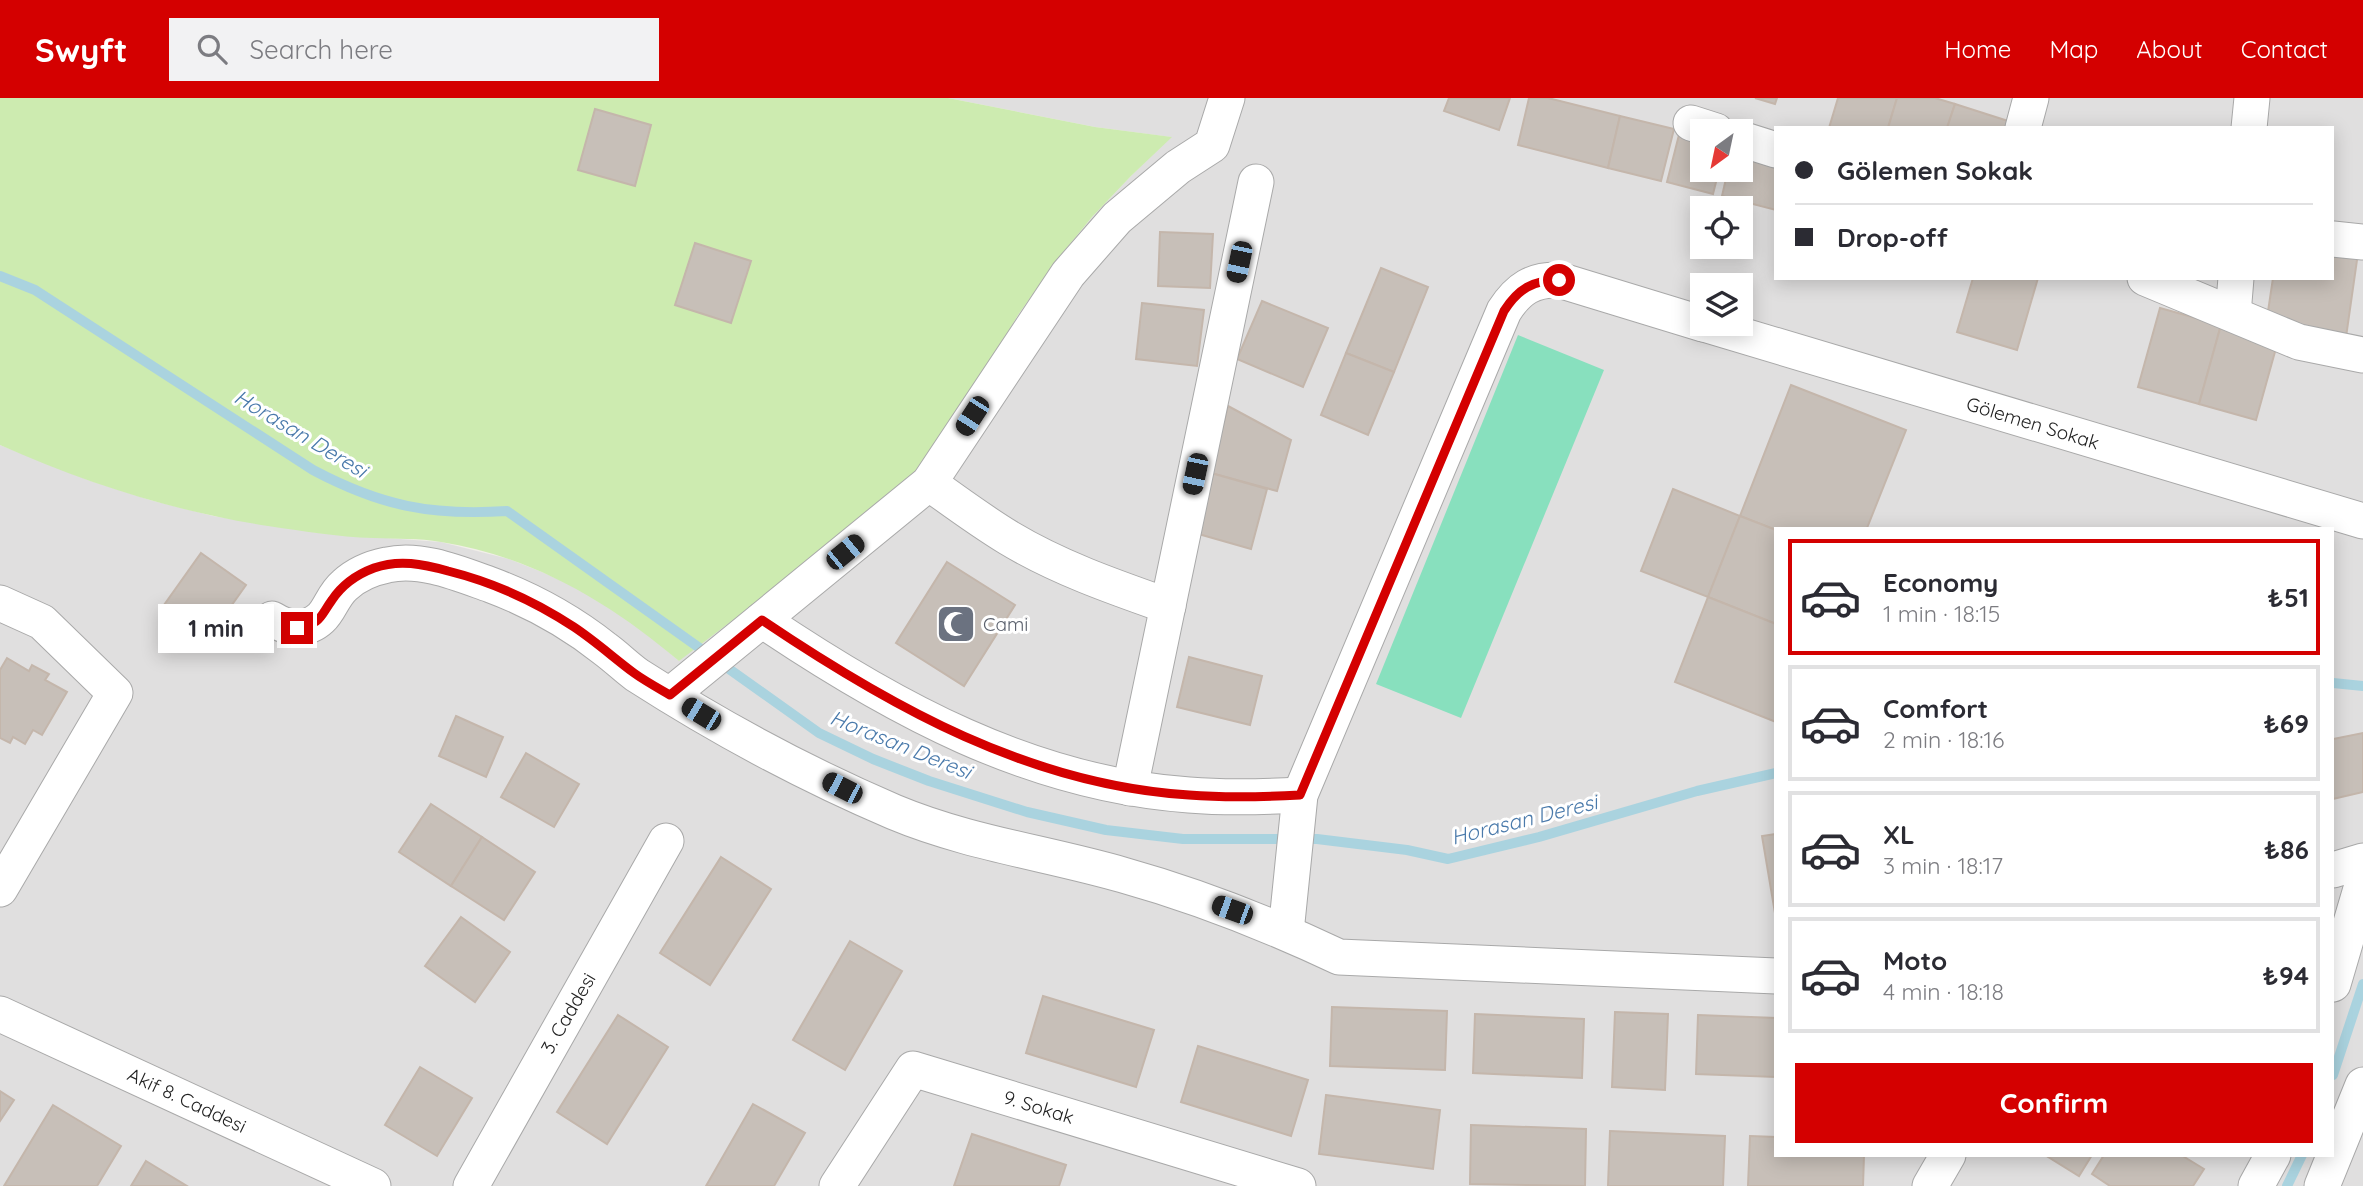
<!DOCTYPE html>
<html lang="en">
<head>
<meta charset="utf-8">
<style>
	:root { --surface:#fff; --page:#f2f2f3; --text:#2b2b33; --muted:#7c7c81; --line:#e1e1e2; --accent:#d40000 }
	body { margin:0; font-family:Quicksand,sans-serif; background:var(--page); color:var(--text); height:100vh; display:flex; flex-direction:column; font-size:26px; white-space:nowrap }
	* { box-sizing:border-box; margin:0 }
	p { font-size:23px; color:var(--muted) }
	.icon { flex:none; width:38px; height:38px; fill:none; stroke:currentColor; stroke-width:2; stroke-linecap:round; stroke-linejoin:round }
	.map { position:relative; flex:1; overflow:hidden }
	.sheet { position:absolute; left:1774px; top:429px; width:560px; height:630px; display:flex; flex-direction:column; background:var(--surface); border-radius:0px; box-shadow:0 4px 18px #0003 }
	.sheet>* { flex:none }
	.top-card { position:absolute; left:1774px; top:28px; width:560px; height:154px; border-radius:0px; box-shadow:0 4px 18px #0003; display:grid; align-content:center; height:154px; padding:0 21px; background:var(--surface) }
	.needle { width:46px; rotate:213deg }
	.tools { position:absolute; left:1690px; top:21px; display:grid; gap:14px }
	.tools a { display:grid; place-items:center; width:63px; height:63px; border-radius:0px; background:var(--surface); box-shadow:0 4px 18px #0003; font-size:35px }
	.end { position:absolute; width:32px; height:32px; margin:-16px; border:9px solid #d40000; background:#fff; box-shadow:0 0 0 4px #fff }
	.from { border-radius:50% }
	.bubble { position:absolute; height:49px; border-radius:0px; background:var(--surface); box-shadow:0 4px 18px #0003; font-size:23px; font-weight:700; line-height:49px; text-align:center }
	.car { position:absolute; width:21px; height:42px; margin:-21px -10px; border-radius:9px; box-shadow:0 0 5px 2px #0007; background:linear-gradient(#222 24%,#8ab4d8 0 40%,#222 0 76%,#8ab4d8 0 86%,#222 0) }
	.top-card b { display:flex; align-items:center; gap:24px; height:66px; font-size:26px }
	.top-card b+b { border-top:2px solid var(--line) }
	.top-card i { width:18px; height:18px; background:var(--text) }
	ul { padding:12px 0 0; list-style:none }
	li { display:flex; align-items:center; gap:21px; height:116px; margin:0 14px 10px; padding:0 7px; border:4px solid var(--line); border-radius:0px }
	li div { flex:1 }
	li b { display:block; font-size:26px }
	li em { font-style:normal; font-weight:700 }
	li.selected { border-color:var(--accent) }
	li>.icon { width:63px; height:63px; stroke-width:1.5 }
	.cta { display:flex; gap:14px; margin-top:auto; padding:14px 21px }
	.cta a { flex:1; height:80px; border-radius:0px; background:var(--accent); color:#fff; font-size:28px; font-weight:700; line-height:80px; text-align:center }
	header { display:flex; align-items:center; gap:42px; box-sizing:border-box; height:98px; padding:0 35px; background:var(--accent); color:#fff }
	header strong { font-size:33px }
	nav { display:flex; gap:38px; margin-inline-start:auto; font-size:24px }
	.search { width:490px; height:63px; background:var(--page); display:flex; align-items:center; gap:18px; box-sizing:border-box; padding:0 24px; border-radius:0px; color:var(--muted); font-size:26px }
	.map>svg:first-child { display:block }
	.residential { fill:#e0dfdf; fill-rule:evenodd }
	.grass { fill:#cdebb0 }
	.pitch { fill:#88e0be }
	.lines { fill:none; stroke-linecap:round; stroke-linejoin:round }
	.stream { stroke:#aad3df; stroke-width:10 }
	.building { fill:#c7bfb8; stroke:#c4b6ab; stroke-width:2 }
	.minor-casing { stroke:#a9a9a9; stroke-width:37 }
	.minor { stroke:#fff; stroke-width:35 }
	.route { stroke:#d40000; stroke-width:9 }
	.labels { text-anchor:middle; dominant-baseline:central; stroke-width:6; stroke-linejoin:round; paint-order:stroke }
	.street-label { font-size:19px; fill:#222; stroke:#fff }
	.worship-label { font-size:19px; fill:#5b616d; stroke:#fff; text-anchor:start }
	.water-label { font-size:21px; font-style:italic; fill:#4a7aab; stroke:#fff }
</style>
</head>
<body>
<header>
<strong>Swyft</strong>
<div class="search"><svg class="icon" aria-label="search" viewBox="0 0 24 24"><circle cx="10" cy="10" r="6"/><path d="M15 15l6 6"/></svg>Search here</div>
<nav><a>Home</a><a>Map</a><a>About</a><a>Contact</a></nav>
</header>
<div class="map">
<svg width="2363" height="1088" viewBox="0 0 2363 1088">
	<rect width="100%" height="100%" fill="#f2efe9"/>
	<path class="residential" d="M948,0H2363V1088H0V347L88,382L150,402L213,418L319,435L441,444L509,461L542,474L579,491L614,512L648,536L679,563L963,312L1018,217L1057,162L1092,119L1131,78L1171,39L1095,29ZM1776,30H2333V180H1776ZM1703,33H1741V72H1703ZM1703,110H1741V149H1703ZM1703,187H1741V226H1703ZM1776,430H2333V1057H1776Z"/>
	<path class="grass" d="M0,0H948L1095,29L1172,39L1131,78L1092,119L1057,162L1018,217L963,312L913,379L814,460L679,563C611,505 532,458 441,444C419,440 396,441 373,440C338,439 302,433 268,428C176,414 85,385 0,347Z"/>
	<path class="pitch" d="M1518,237L1604,272L1461,620L1376,586Z"/>
	<g class="lines">
		<g class="stream">
			<path d="M0,178L35,192L313,372C381,408 431,418 507,413L819,635L873,661L929,683L1027,714L1106,732L1183,741H1317L1407,752L1448,761L1539,739L1697,693L1776,675"/>
			<path d="M2333,585L2363,588"/>
			<path d="M2333,977L2363,886"/>
			<path d="M2287,1088L2302,1057"/>
		</g>
	</g>
	<g class="building">
		<path d="M1449,0H1510L1499,32L1444,13Z"/>
		<path d="M1529,0H1548L1620,18L1608,70L1518,47Z"/>
		<path d="M1755,0H1777L1775,6Z"/>
		<path d="M1838,0H1897L1888,30H1829Z"/>
		<path d="M1897,0H1935L1955,6L1947,30H1888Z"/>
		<path d="M1955,6L2008,23L2006,30H1947Z"/>
		<path d="M595,11L651,27L635,88L578,72Z"/>
		<path d="M1620,18L1674,31L1661,83L1608,70Z"/>
		<path d="M1680,33L1703,39V72H1719L1713,96L1667,84Z"/>
		<path d="M1741,48L1776,57V112L1722,98L1728,72H1741Z"/>
		<path d="M1160,134L1213,136L1210,190L1158,188Z"/>
		<path d="M2333,137L2360,141L2346,239L2266,227L2273,180H2333Z"/>
		<path d="M695,145L751,163L731,225L675,207Z"/>
		<path d="M1381,170L1428,189L1394,274L1346,255Z"/>
		<path d="M1973,180H2038L2017,252L1957,234Z"/>
		<path d="M1262,203L1328,230L1303,289L1237,261Z"/>
		<path d="M1142,205L1204,212L1197,268L1136,261Z"/>
		<path d="M2160,210L2221,227L2199,306L2138,289Z"/>
		<path d="M2221,227L2278,243L2256,322L2199,306Z"/>
		<path d="M1346,255L1394,274L1368,337L1321,317Z"/>
		<path d="M1791,287L1906,332L1867,430L1776,432L1740,418Z"/>
		<path d="M1228,308L1291,342L1277,393L1211,375Z"/>
		<path d="M1211,375L1267,391L1251,451L1195,435Z"/>
		<path d="M1673,391L1740,418L1708,499L1641,473Z"/>
		<path d="M1740,418L1776,432V526L1708,499Z"/>
		<path d="M201,455L246,487L209,539L164,507Z"/>
		<path d="M947,464L1015,507L964,588L896,545Z"/>
		<path d="M1708,499L1776,526V624L1675,584Z"/>
		<path d="M1189,559L1262,578L1250,627L1177,609Z"/>
		<path d="M7,560L29,573L32,567L49,576L45,582L67,594L42,637L33,632L25,646L13,639L10,645L0,640V572Z"/>
		<path d="M456,618L503,639L486,679L439,658Z"/>
		<path d="M2363,635V694L2333,701V641Z"/>
		<path d="M526,655L579,686L554,729L501,699Z"/>
		<path d="M431,706L482,739L451,788L399,754Z"/>
		<path d="M1776,736V821L1762,738Z"/>
		<path d="M482,739L535,774L504,822L451,788Z"/>
		<path d="M721,759L771,791L710,887L660,855Z"/>
		<path d="M461,819L510,854L475,904L425,868Z"/>
		<path d="M850,843L902,873L845,972L793,942Z"/>
		<path d="M1043,898L1154,932L1136,989L1026,955Z"/>
		<path d="M1332,909L1447,913L1445,972L1330,968Z"/>
		<path d="M1615,914L1668,916L1665,992L1612,989Z"/>
		<path d="M1475,916L1584,921L1582,980L1473,975Z"/>
		<path d="M618,917L668,949L607,1046L557,1014Z"/>
		<path d="M1698,917L1776,920V979L1696,976Z"/>
		<path d="M1198,948L1308,982L1291,1038L1181,1004Z"/>
		<path d="M420,969L472,1000L437,1058L385,1027Z"/>
		<path d="M0,993L14,1002L0,1023Z"/>
		<path d="M1326,997L1440,1012L1433,1071L1319,1056Z"/>
		<path d="M753,1006L805,1035L774,1088H706Z"/>
		<path d="M53,1007L121,1048L97,1088H4Z"/>
		<path d="M1471,1027L1586,1031L1585,1088L1470,1086Z"/>
		<path d="M1610,1033L1725,1038L1723,1088H1608Z"/>
		<path d="M972,1036L1066,1067L1059,1088H954Z"/>
		<path d="M1750,1038L1776,1039V1057H1864L1863,1088H1748Z"/>
		<path d="M2045,1057H2092L2079,1078Z"/>
		<path d="M2104,1057H2181L2204,1071L2193,1088H2110L2092,1076Z"/>
		<path d="M146,1063L187,1088H131Z"/>
	</g>
	<g class="lines">
		<g class="minor-casing">
			<g id="minor">
				<path d="M1691,25L1716,33"/>
				<path d="M2023,30L2031,0"/>
				<path d="M2249,30L2252,0"/>
				<path d="M1741,41L1776,52"/>
				<path d="M2333,141L2363,144"/>
				<path d="M2145,180L2299,244L2363,257"/>
				<path d="M2233,216L2236,180"/>
				<path d="M1704,226L2363,423"/>
				<path d="M929,385C955,404 981,423 1009,440C1059,470 1114,489 1168,508"/>
				<path d="M0,505L42,524L115,595L0,791"/>
				<path d="M272,521C288,531 306,534 321,520C330,512 333,497 345,487C357,476 372,470 387,467C421,459 460,476 491,487C531,502 571,524 605,551C616,559 626,569 637,577C718,629 805,676 894,714C968,745 1047,755 1123,777C1198,798 1269,826 1339,859L1776,878"/>
				<path d="M762,522C891,609 1030,686 1189,697C1226,700 1263,699 1300,697"/>
				<path d="M670,597L929,385L1068,176L1117,120L1178,69L1212,47L1227,0"/>
				<path d="M1130,690L1256,84"/>
				<path d="M2333,772L2363,763"/>
				<path d="M1286,834L1300,697L1504,213C1518,191 1533,181 1559,182L1703,226"/>
				<path d="M2333,886L2363,784"/>
				<path d="M0,916L373,1088"/>
				<path d="M471,1088L666,743"/>
				<path d="M837,1088L913,971L1298,1088"/>
				<path d="M1930,1088L1948,1057"/>
				<path d="M2256,1088L2273,1057"/>
				<path d="M2322,1088L2363,987"/>
			</g>
		</g>
		<use href="#minor" class="minor"/>
	</g>
	<g class="lines">
		<path class="route" d="M297,530C322,525 319,520 332,502C342,487 358,476 374,470C399,461 423,466 448,473C492,484 536,504 574,529C595,543 614,560 634,575C645,583 658,590 670,597L762,522C891,609 1030,687 1189,697C1226,700 1263,699 1300,697L1504,213C1518,191 1533,182 1559,182"/>
	</g>
	<defs>
		<g id="mosque-square" transform="scale(2.0125)"><rect x="-9" y="-9" width="18" height="18" rx="4" fill="#6b7280" stroke="#fff"/><path d="M3.5-4.9A6 6 0 1 0 3.5 4.9A5 5 0 1 1 3.5-4.9Z" fill="#fff"/></g>
	</defs>
	<g fill-rule="evenodd">
		<use href="#mosque-square" x="956" y="526"/>
	</g>
	<g class="labels">
		<g class="street-label">
			<text transform="translate(2033 325) rotate(17)">Gölemen Sokak</text>
			<text transform="translate(568 915) rotate(-60)">3. Caddesi</text>
			<text transform="translate(187 1002) rotate(25)">Akif 8. Caddesi</text>
			<text transform="translate(1039 1009) rotate(17)">9. Sokak</text>
		</g>
		<g class="worship-label">
			<text x="983" y="526">Cami</text>
		</g>
		<g class="water-label">
			<text transform="translate(301 335) rotate(31)">Horasan Deresi</text>
			<text transform="translate(901 646) rotate(22)">Horasan Deresi</text>
			<text transform="translate(1524 721) rotate(-14)">Horasan Deresi</text>
		</g>
	</g>
</svg>
<div class="tools">
<a><svg class="needle" viewBox="-14 -14 28 28"><path d="M0-13l5 13h-10z" fill="#e53935"/><path d="M0 13l5-13h-10z" fill="#7c7c81"/></svg></a>
<a><svg class="icon" aria-label="locate" viewBox="0 0 24 24"><circle cx="12" cy="12" r="6"/><path d="M12 2v4M12 18v4M2 12h4M18 12h4"/></svg></a>
<a><svg class="icon" aria-label="layers" viewBox="0 0 24 24"><path d="M12 4l9 5-9 5-9-5zM3 14l9 5 9-5"/></svg></a>
</div>
<i class="end from" style="left:1559px;top:182px"></i>
<i class="end" style="left:297px;top:530px"></i>
<div class="bubble" style="left:158px;top:506px;width:116px">1 min</div>
<i class="car" style="left:1239px;top:164px;rotate:192deg"></i>
<i class="car" style="left:972px;top:318px;rotate:213deg"></i>
<i class="car" style="left:1195px;top:376px;rotate:192deg"></i>
<i class="car" style="left:845px;top:454px;rotate:51deg"></i>
<i class="car" style="left:701px;top:616px;rotate:301deg"></i>
<i class="car" style="left:842px;top:690px;rotate:297deg"></i>
<i class="car" style="left:1232px;top:812px;rotate:290deg"></i>
<div class="top-card">
<b><i class="from"></i>Gölemen Sokak</b>
<b><i></i>Drop-off</b>
</div>
<section class="sheet">
<ul>
<li class="selected"><svg class="icon" aria-label="car" viewBox="0 0 24 24"><path d="M5 17H2v-5l4-1 3-4h7l3 4 3 1v5h-3M9 17h6M6 11h13"/><circle cx="7" cy="17" r="2"/><circle cx="17" cy="17" r="2"/></svg><div><b>Economy</b><p>1 min · 18:15</p></div><em>₺51</em></li>
<li><svg class="icon" aria-label="car" viewBox="0 0 24 24"><path d="M5 17H2v-5l4-1 3-4h7l3 4 3 1v5h-3M9 17h6M6 11h13"/><circle cx="7" cy="17" r="2"/><circle cx="17" cy="17" r="2"/></svg><div><b>Comfort</b><p>2 min · 18:16</p></div><em>₺69</em></li>
<li><svg class="icon" aria-label="car" viewBox="0 0 24 24"><path d="M5 17H2v-5l4-1 3-4h7l3 4 3 1v5h-3M9 17h6M6 11h13"/><circle cx="7" cy="17" r="2"/><circle cx="17" cy="17" r="2"/></svg><div><b>XL</b><p>3 min · 18:17</p></div><em>₺86</em></li>
<li><svg class="icon" aria-label="car" viewBox="0 0 24 24"><path d="M5 17H2v-5l4-1 3-4h7l3 4 3 1v5h-3M9 17h6M6 11h13"/><circle cx="7" cy="17" r="2"/><circle cx="17" cy="17" r="2"/></svg><div><b>Moto</b><p>4 min · 18:18</p></div><em>₺94</em></li>
</ul>
<div class="cta"><a>Confirm</a></div>
</section>
</div>
</body>
</html>
